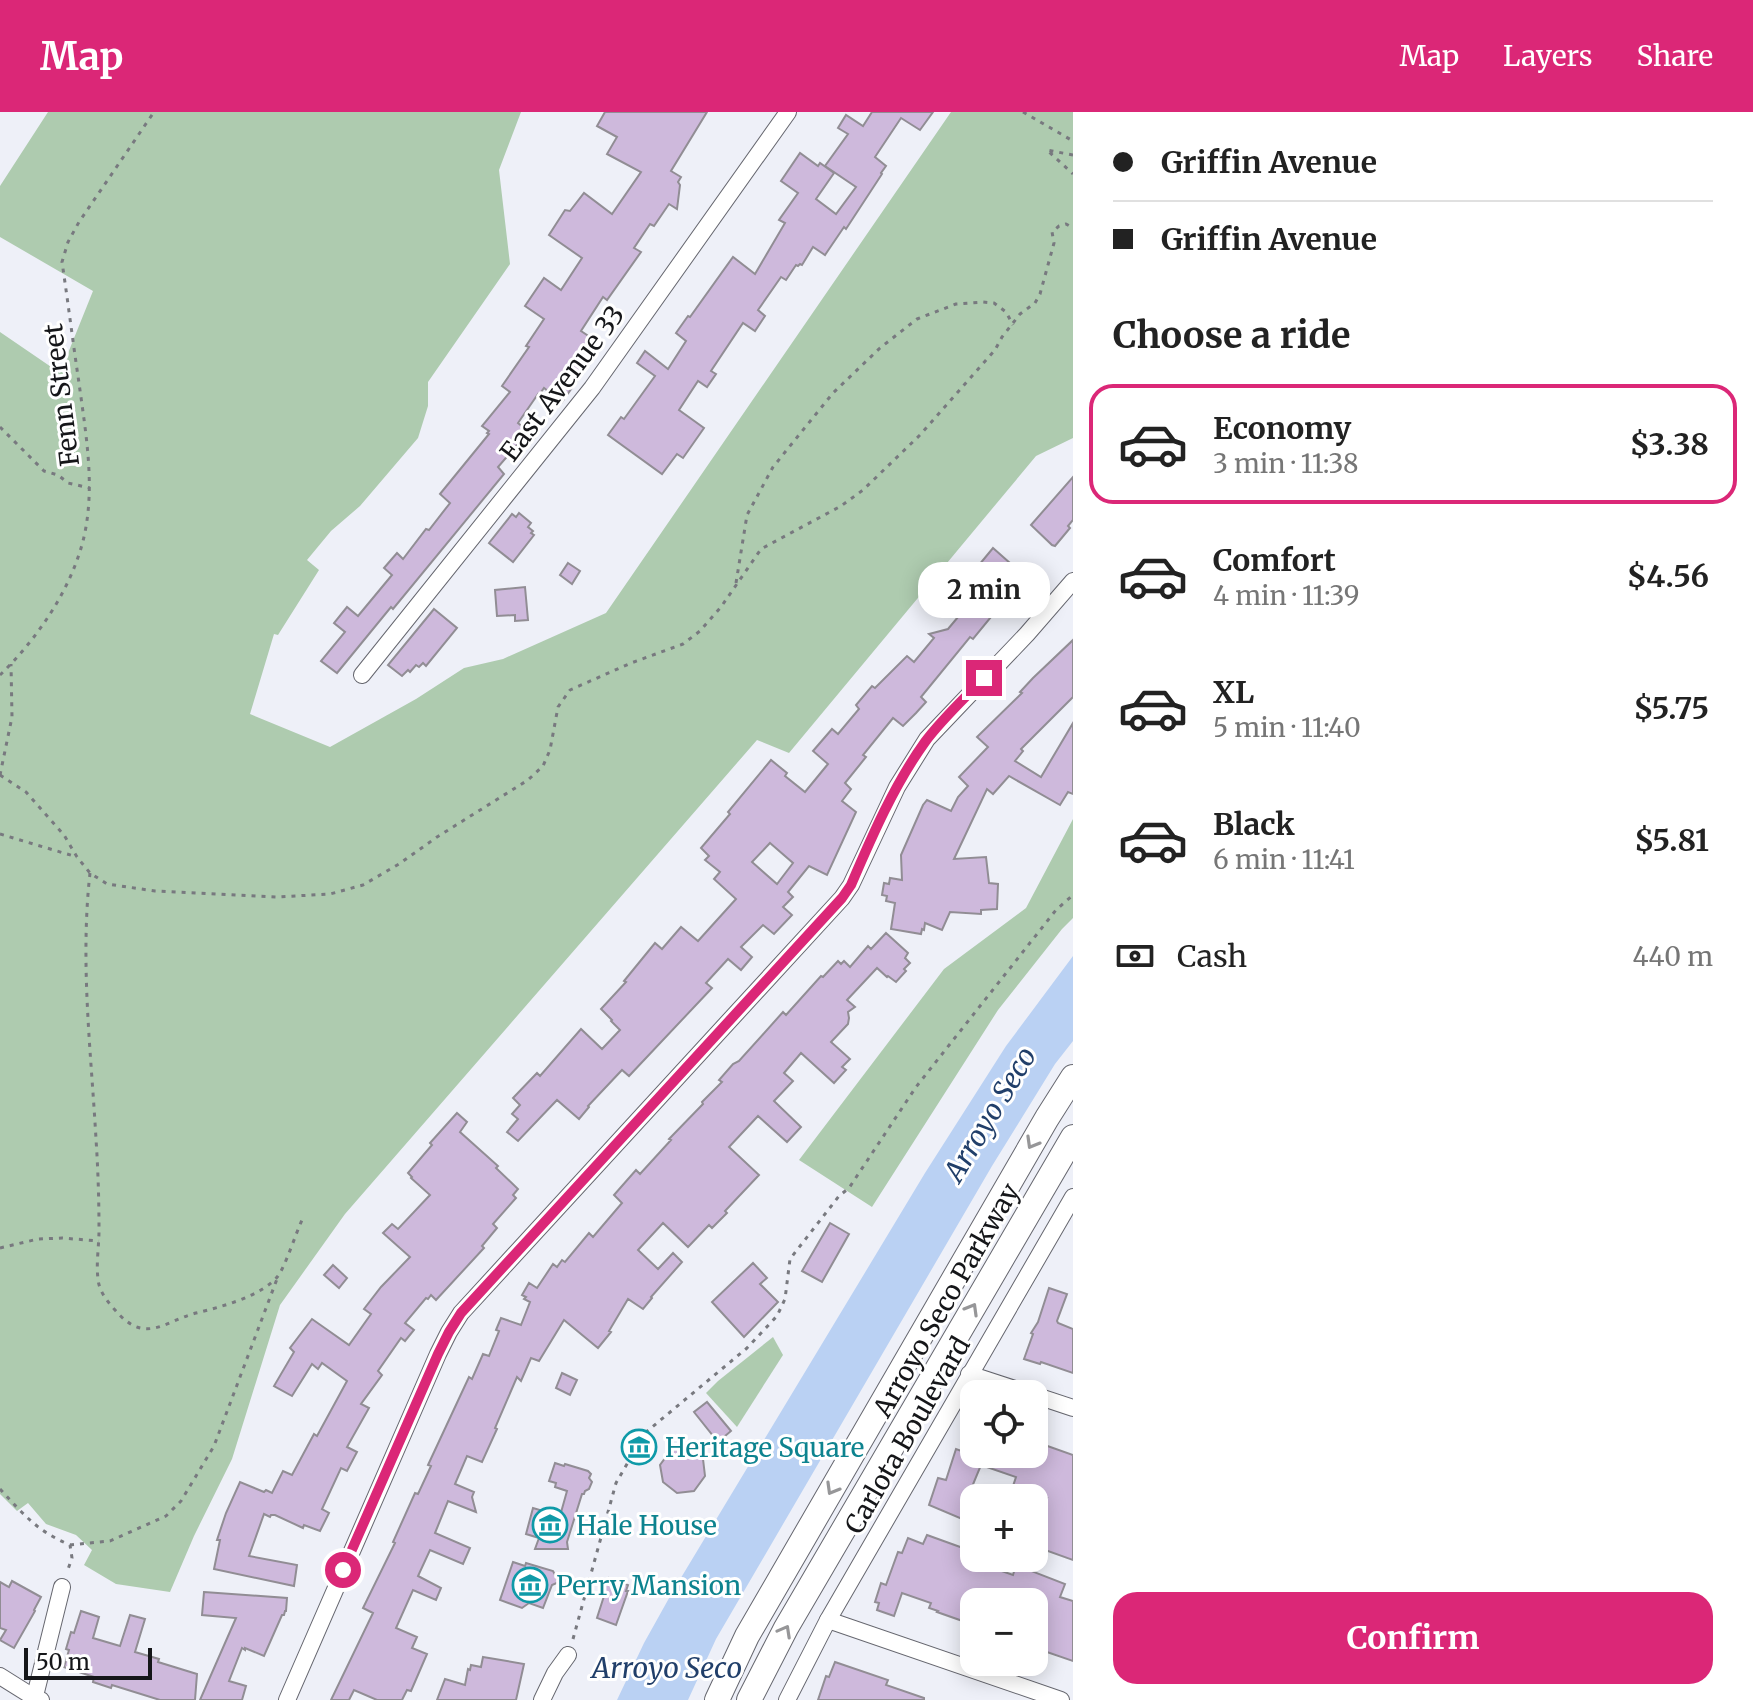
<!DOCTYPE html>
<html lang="en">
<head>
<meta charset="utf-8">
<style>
	:root { --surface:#fff; --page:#f6f6f6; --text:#222; --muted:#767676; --line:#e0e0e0; --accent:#db2777 }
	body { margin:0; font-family:Merriweather,serif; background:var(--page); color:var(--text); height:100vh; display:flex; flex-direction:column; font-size:30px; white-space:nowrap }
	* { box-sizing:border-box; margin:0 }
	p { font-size:26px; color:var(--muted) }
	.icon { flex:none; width:44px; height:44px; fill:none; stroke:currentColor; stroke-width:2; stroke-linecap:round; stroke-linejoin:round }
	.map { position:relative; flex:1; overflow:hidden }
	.sheet { display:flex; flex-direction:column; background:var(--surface); width:680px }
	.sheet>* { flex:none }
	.top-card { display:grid; align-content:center; height:176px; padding:0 40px; background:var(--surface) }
	.controls { position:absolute; left:960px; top:1268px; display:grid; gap:16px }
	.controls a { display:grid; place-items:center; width:88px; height:88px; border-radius:16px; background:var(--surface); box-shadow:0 4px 20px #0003; font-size:40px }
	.scale { position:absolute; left:24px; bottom:20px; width:128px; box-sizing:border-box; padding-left:8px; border:4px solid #151619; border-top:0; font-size:22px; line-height:28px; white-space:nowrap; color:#151619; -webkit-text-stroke:6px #fff; paint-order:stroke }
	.end { position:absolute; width:36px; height:36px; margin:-18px; border:10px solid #db2777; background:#fff; box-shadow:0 0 0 4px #fff }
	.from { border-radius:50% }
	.bubble { position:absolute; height:56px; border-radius:24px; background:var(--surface); box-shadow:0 4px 20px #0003; font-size:26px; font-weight:700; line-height:56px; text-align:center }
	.top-card b { display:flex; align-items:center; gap:28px; height:76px; font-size:30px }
	.top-card b+b { border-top:2px solid var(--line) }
	.top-card i { width:20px; height:20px; background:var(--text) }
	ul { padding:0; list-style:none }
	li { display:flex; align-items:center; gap:24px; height:120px; margin:0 16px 12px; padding:0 24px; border:4px solid transparent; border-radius:24px }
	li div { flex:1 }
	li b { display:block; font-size:30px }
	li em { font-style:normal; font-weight:700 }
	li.on { border-color:var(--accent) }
	li>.icon { width:72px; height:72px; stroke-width:1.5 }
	h2 { padding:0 40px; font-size:36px; line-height:96px }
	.pay { display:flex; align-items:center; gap:20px; height:88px; padding:0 40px; font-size:30px }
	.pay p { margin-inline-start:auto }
	.button { display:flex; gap:16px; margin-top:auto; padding:16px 40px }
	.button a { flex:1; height:92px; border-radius:24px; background:var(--accent); color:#fff; font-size:32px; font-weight:700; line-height:92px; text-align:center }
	header { display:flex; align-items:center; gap:48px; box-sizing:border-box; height:112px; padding:0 40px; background:var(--accent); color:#fff }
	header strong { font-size:38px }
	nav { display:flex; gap:44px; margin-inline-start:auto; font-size:28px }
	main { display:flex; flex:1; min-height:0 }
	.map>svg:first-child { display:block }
	.green { fill:#aecbaf }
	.water { fill:#bad1f3 }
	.building { fill:#ceb9dc; stroke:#918d94; stroke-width:2; fill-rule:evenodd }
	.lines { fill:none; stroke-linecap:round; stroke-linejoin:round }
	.minor-casing { stroke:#66676f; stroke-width:18 }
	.highway-casing { stroke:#66676f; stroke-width:26 }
	.path { stroke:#78797f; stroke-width:3; stroke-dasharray:4 6; stroke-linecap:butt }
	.minor { stroke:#fff; stroke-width:16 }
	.highway { stroke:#fff; stroke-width:24 }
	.oneway { stroke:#969698 }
	.route { stroke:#db2777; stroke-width:10 }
	.labels { text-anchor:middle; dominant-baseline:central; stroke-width:6; stroke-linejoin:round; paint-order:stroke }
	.street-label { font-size:26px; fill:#151619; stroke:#fff }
	.culture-label { font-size:26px; fill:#0d838f; stroke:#fff; text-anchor:start }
	.water-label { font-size:28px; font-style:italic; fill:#213f6a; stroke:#fff }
</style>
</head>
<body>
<header>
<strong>Map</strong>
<nav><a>Map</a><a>Layers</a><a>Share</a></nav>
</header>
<main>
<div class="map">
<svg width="1073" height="1588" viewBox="0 0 1073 1588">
	<rect width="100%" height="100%" fill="#eef0f8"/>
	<g class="green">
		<path d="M48,0H521L499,58L510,152L428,270V294L418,326L360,394L331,419L307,448L319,458L278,523L274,522L250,602L330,635L416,587L464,556L503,547L606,501L951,0H1073V326L1036,344L789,641L757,628L345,1102L280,1193L232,1347L194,1424L170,1480L116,1472L84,1453L92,1438L76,1423L46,1412L28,1391L17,1399L0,1382V220L60,261L93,179L0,125V74Z"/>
		<path d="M1073,707V806L1062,817L998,898L872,1095L799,1048L944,857L1026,796Z"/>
		<path d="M773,1225L783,1243L737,1315L706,1281L718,1269Z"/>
	</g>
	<path class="water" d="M1073,844V929L1055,952L992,1054L716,1527L688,1588H617L644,1531L673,1479L925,1061L1006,934Z"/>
	<g class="building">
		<path d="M605,0H707L671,59L681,65L678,70L680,73L677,97L669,92L654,114L650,112L634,136L641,140L607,188L603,185L581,219L602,233L562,290L544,276L539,283L538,282L518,311L535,325L523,339L517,333L498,355L504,362L393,497L391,495L337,561L321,549L345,520L334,511L347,495L358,504L392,463L384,456L397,441L403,447L426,417L429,418L450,391L440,382L489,322L487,321L489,319L482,314L510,280L502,274L529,235L526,234L544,207L525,194L544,166L561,178L582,146L549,123L565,98L570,99L584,81L612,102L641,60L607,42L617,25L597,14Z"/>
		<path d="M872,0H933L920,18L901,6L875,45L886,54L881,61L882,62L846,117L844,115L825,143L813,135L802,153L800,152L798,154L796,153L786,168L781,165L758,198L765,204L755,219L743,211L711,259L716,262L707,275L698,269L679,298L704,316L683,346L677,342L662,362L608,323L621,305L624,307L655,264L637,251L645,239L668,257L686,229L676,221L688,204L690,205L733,145L755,162L785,111L779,108L798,81L781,69L800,41L818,54L820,51L834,61L816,87L836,102L856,75L825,54L848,22L838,16L846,3L863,14Z"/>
		<path d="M1073,365V408L1068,414L1070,416L1055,434L1052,433L1031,413Z"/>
		<path d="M519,401L531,411L528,415L533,419L531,421L534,423L513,450L489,431L512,402L516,405Z"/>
		<path d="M993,436L1028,467L996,501L995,500L973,527L970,525L921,585L926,590L916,601L903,614L893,606L863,643L866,645L845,671L851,677L842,689L856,700L827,763L809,754L788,780L793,785L783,795L792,803L774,822L763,813L741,835L752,845L741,858L728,847L706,871L712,876L629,964L622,958L588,994L589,995L579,1007L557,988L518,1029L507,1020L518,1007L512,1002L520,993L513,986L537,961L540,964L581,917L602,937L620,918L611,909L612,908L601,897L626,870L624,869L655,831L662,837L681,815L698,829L736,787L714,767L720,760L705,748L709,744L701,736L730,702L728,700L771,648L787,661L785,664L805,680L828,652L813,639L832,617L838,622L859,597L856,593L872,574L875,576L907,544L914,550L934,526L929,522L948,517L968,493L973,496L996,468L979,453ZM770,731L793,751L777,772L752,750Z"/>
		<path d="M568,451L580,459L572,472L560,463Z"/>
		<path d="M525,475L528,508L515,509V503L497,504L495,478Z"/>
		<path d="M434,497L457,516L426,554L423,551L419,555L416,553L410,560L408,558L402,564L388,553Z"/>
		<path d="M1073,528V585L1021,637L1023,639L1015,649L1041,665L1073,611V682L1068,680L1060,693L1009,664L993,682L987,677L954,747L986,745L989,771L998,772L997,797L981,798V802L950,800L942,818L925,811L924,818L922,817L921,822L891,817L895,791L886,789L887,784L882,783L884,771L889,772L890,766L902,768L901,743L923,693L927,688L951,699L958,685L968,674L959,665L988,635L977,625L1022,581L1020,580L1033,566Z"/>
		<path d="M886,821L908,841L905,846L910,851L904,857L906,859L896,870L888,864L887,865L877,856L847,888L855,895L848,900L849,906L848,912L831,930L850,947L842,955L846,958L834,971L801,941L784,961L793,969L774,989L801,1015L787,1030L758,1004L729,1035L759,1063L725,1099L727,1101L712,1116L709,1113L688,1135L663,1111L638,1138L658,1157L673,1141L682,1150L651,1185L652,1186L643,1197L628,1187L609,1219L611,1220L598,1236L564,1208L539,1249L531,1246L521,1269L517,1265L495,1316L497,1317L482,1350L467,1344L455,1372L474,1380L472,1385L476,1400L448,1389L435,1421L470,1436L463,1452L430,1438L418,1464L441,1476L436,1488L413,1478L396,1516L417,1525L412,1536L427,1542L411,1579L407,1578L402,1588H377L354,1578L349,1588H331L373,1501L363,1496L395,1431L393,1430L415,1381L418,1382L431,1354L428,1353L469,1265L472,1267L483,1242L489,1244L499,1219L496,1218L501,1206L521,1213L530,1190L524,1187L526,1185L522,1183L529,1171L537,1176L553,1152L557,1155L562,1148L565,1150L589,1121L593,1125L622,1091L614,1083L636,1058L640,1062L671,1028L669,1027L703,992L702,990L722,970L719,968L733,952L739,949L783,900L786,903L821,864L823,865L838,849L841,852L844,849L850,855L868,834L871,837Z"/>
		<path d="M457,1001L467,1010L460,1020L498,1054L496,1056L518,1077L513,1083L516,1086L493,1112L497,1116L482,1134L484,1136L436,1188L431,1183L428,1187L426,1186L405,1211L414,1218L405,1229L401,1226L378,1259L382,1263L361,1292L369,1296L347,1335L357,1340L347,1359L341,1356L322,1397L329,1401L320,1419L304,1413L303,1416L275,1403H271L270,1405L264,1402L249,1444L297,1453L294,1474L214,1457L220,1428H217L226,1401L240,1370L264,1380L266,1378L272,1381L283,1359L292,1363L314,1322L317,1324L347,1269L322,1251L318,1257L312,1252L292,1284L274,1274L294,1240L290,1236L312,1207L349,1233L371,1202L364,1197L381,1175L410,1145L383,1121L392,1112L398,1117L430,1083L411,1066L412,1065L408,1061L432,1033L430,1031Z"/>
		<path d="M830,1111L849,1122L822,1170L802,1159Z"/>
		<path d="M753,1151L767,1166L760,1172L778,1190L744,1225L712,1190Z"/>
		<path d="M333,1153L347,1166L339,1176L324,1163Z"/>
		<path d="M1049,1176L1067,1182L1057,1209L1058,1211L1073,1217V1261L1041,1250L1040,1252L1024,1247L1033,1222L1031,1221L1038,1210Z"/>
		<path d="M562,1261L577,1268L570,1283L556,1276Z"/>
		<path d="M707,1290L731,1319L718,1330L694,1300Z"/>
		<path d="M1039,1331L1073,1343V1448L1034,1434V1420L1047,1386H1009L1016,1365L981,1353L964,1394L974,1398V1412L929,1393L938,1366L946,1368L956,1337L970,1342H1035Z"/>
		<path d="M689,1336L703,1347L705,1364L694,1379L677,1381L663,1370L660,1353L671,1338Z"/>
		<path d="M555,1351L564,1354L565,1352L588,1359L591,1362L589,1366L592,1370L589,1377L585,1379L584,1382H582L567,1430L568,1437H535L539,1426L526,1422L533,1396L560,1404L567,1379L555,1375L556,1371L549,1369Z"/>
		<path d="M927,1423L974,1440L973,1449L1013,1463L1016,1453L1065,1472L1060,1485L1073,1489V1549L1047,1540L1045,1545L1034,1540V1490H974V1513L937,1500L938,1499L929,1496L931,1491L902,1481L894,1504L877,1498L879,1491L875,1490L881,1471L886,1473L898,1440L902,1441L908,1426L923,1432Z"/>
		<path d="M513,1450L525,1454L526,1451L553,1459L559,1470L552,1473L543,1496L529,1491L522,1496L500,1488Z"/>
		<path d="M609,1466L628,1473L626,1479H628L616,1513L597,1506L604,1484L601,1483L604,1472H607Z"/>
		<path d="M12,1469L41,1485L34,1498L35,1499L14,1536L0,1528L6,1518L0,1516V1470L9,1475Z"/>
		<path d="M204,1480L287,1486L286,1499H285L284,1503H282L264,1544L245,1536V1538L242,1536L229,1569L246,1574L242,1588H200L236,1506L202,1503Z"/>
		<path d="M81,1499L99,1505L93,1526L120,1534L130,1503L145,1507L135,1540L159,1547L158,1550L197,1562L195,1588H160L112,1573L111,1576L93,1570L94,1565L64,1555L69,1538L66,1537L71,1520L74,1521Z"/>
		<path d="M483,1545L524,1552L516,1588H437L445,1567L465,1573L468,1557L470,1558L471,1553L481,1555Z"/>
		<path d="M835,1550L888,1568L886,1573L924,1586V1588H818L826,1564L829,1565Z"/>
	</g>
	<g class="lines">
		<g class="minor-casing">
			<g id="minor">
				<path d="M362,563L592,276L788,0"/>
				<path d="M969,1262L1030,1282"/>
				<path d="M1034,1283L1073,1296"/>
				<path d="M828,1508L1061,1588"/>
				<path d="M0,1564L35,1586L41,1588"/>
				<path d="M34,1588L62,1475"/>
				<path d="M287,1588L438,1242L449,1220L461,1201L842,786L851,773L897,675L927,627L1027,522L1073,469"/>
				<path d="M542,1588L555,1561L568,1543"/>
				<path d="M787,1588L828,1508L1073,1085"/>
			</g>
		</g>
		<g class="highway-casing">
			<g id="highway">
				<path d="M717,1588L747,1524L1047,1006L1073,965"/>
				<path d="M749,1588L786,1516L1073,1025"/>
			</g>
		</g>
		<g class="path">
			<path d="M1023,0L1073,29"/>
			<path d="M1073,43L1047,38L1073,62"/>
			<path d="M0,315L44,359L58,363L68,371L90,376"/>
			<path d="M736,471L747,403L773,355L833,281L880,236L917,207L956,192L983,190L994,191L1006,200L1013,213"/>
			<path d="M0,563C37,527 70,479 83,429C96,377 86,323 79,271C73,231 68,190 62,150L68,130L79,110L154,0"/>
			<path d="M0,663L26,680L64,723L77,745L90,761L107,772L155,779L277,785L330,782L363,773L399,752L437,725L528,668L543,654L550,638L558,595L570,578L631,551L683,532L700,519L721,495L761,437L841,394L863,378L920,323L995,238L1002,225L1020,202L1035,191L1040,182L1054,131L1052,120L1059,114L1066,112L1073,116"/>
			<path d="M0,663L12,605L11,552"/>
			<path d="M0,722L77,745"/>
			<path d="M90,761C80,850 91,939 96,1027C98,1057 99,1088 99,1118C99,1134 96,1151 98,1167C99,1179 107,1189 115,1198C145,1233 163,1210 196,1201C221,1195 262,1184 278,1164C285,1155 296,1121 302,1108"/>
			<path d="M0,1136L38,1127L62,1126L99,1129"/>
			<path d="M0,1377C24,1403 37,1419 70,1433L72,1446L67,1460"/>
			<path d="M70,1433L110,1429L166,1404L181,1389L214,1334L277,1167"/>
			<path d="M573,1527L616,1371L645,1321L747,1236L777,1204L785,1187L790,1147L839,1084L849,1076L916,975L1056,798L1073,783"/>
		</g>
		<use href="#minor" class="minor"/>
		<use href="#highway" class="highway"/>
	</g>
	<defs><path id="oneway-chevron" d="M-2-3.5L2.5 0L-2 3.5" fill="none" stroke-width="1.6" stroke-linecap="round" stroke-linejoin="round" transform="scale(2)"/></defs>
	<g class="oneway">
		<use href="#oneway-chevron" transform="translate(1032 1031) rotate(120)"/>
		<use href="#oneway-chevron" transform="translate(972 1197) rotate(-60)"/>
		<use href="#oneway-chevron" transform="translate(832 1377) rotate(120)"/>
		<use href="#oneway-chevron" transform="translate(785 1519) rotate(-61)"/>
	</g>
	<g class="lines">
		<path class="route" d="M343,1458L438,1242L449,1220L461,1201L842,786L851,773C872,724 894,673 925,630C942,607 964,587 984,566"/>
	</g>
	<defs>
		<g id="museum-ring" transform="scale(1.8)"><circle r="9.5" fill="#fff" stroke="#0f9aa8" stroke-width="1.5"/><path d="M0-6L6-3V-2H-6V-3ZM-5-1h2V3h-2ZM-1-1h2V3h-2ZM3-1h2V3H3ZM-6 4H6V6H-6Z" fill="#0f9aa8"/></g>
	</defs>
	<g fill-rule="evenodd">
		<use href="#museum-ring" x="639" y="1335"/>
		<use href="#museum-ring" x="550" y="1413"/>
		<use href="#museum-ring" x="530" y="1473"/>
	</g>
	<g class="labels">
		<g class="street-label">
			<text transform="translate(562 271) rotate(-53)">East Avenue 33</text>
			<text transform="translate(61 283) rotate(-97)">Fenn Street</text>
			<text transform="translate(946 1188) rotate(-60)">Arroyo Seco Parkway</text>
			<text transform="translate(907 1323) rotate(-60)">Carlota Boulevard</text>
		</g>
		<g class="culture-label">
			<text x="665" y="1335">Heritage Square</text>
			<text x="576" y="1413">Hale House</text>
			<text x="556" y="1473">Perry Mansion</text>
		</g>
		<g class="water-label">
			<text transform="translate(990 1002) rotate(-59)">Arroyo Seco</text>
			<text x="667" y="1556">Arroyo Seco</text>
		</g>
	</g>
</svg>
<div class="controls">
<a><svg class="icon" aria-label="locate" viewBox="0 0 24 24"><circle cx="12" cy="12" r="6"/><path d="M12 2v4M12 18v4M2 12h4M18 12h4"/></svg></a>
<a>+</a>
<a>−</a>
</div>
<div class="scale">50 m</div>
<i class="end from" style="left:343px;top:1458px"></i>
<i class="end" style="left:984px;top:566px"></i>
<div class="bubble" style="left:918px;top:450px;width:132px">2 min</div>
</div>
<section class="sheet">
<div class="top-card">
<b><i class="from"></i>Griffin Avenue</b>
<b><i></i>Griffin Avenue</b>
</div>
<h2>Choose a ride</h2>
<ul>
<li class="on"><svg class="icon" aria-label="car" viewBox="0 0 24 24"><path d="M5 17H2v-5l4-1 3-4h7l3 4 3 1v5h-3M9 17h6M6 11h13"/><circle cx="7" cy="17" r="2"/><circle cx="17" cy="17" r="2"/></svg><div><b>Economy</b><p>3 min · 11:38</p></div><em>$3.38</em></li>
<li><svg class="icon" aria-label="car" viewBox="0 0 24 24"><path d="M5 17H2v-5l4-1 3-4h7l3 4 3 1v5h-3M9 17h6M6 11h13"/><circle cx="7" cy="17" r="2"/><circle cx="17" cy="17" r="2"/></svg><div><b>Comfort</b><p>4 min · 11:39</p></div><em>$4.56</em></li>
<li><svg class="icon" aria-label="car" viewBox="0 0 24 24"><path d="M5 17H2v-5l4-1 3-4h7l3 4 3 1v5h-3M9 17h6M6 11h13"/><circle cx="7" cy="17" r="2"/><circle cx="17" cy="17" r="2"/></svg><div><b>XL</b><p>5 min · 11:40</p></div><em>$5.75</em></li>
<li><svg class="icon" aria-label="car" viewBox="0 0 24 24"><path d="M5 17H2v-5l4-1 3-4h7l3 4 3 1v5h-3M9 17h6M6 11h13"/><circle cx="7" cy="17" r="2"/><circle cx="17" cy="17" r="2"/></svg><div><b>Black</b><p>6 min · 11:41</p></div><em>$5.81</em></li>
</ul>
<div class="pay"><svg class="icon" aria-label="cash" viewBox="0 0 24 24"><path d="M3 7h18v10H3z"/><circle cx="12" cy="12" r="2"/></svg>Cash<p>440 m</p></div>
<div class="button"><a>Confirm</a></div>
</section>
</main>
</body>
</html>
